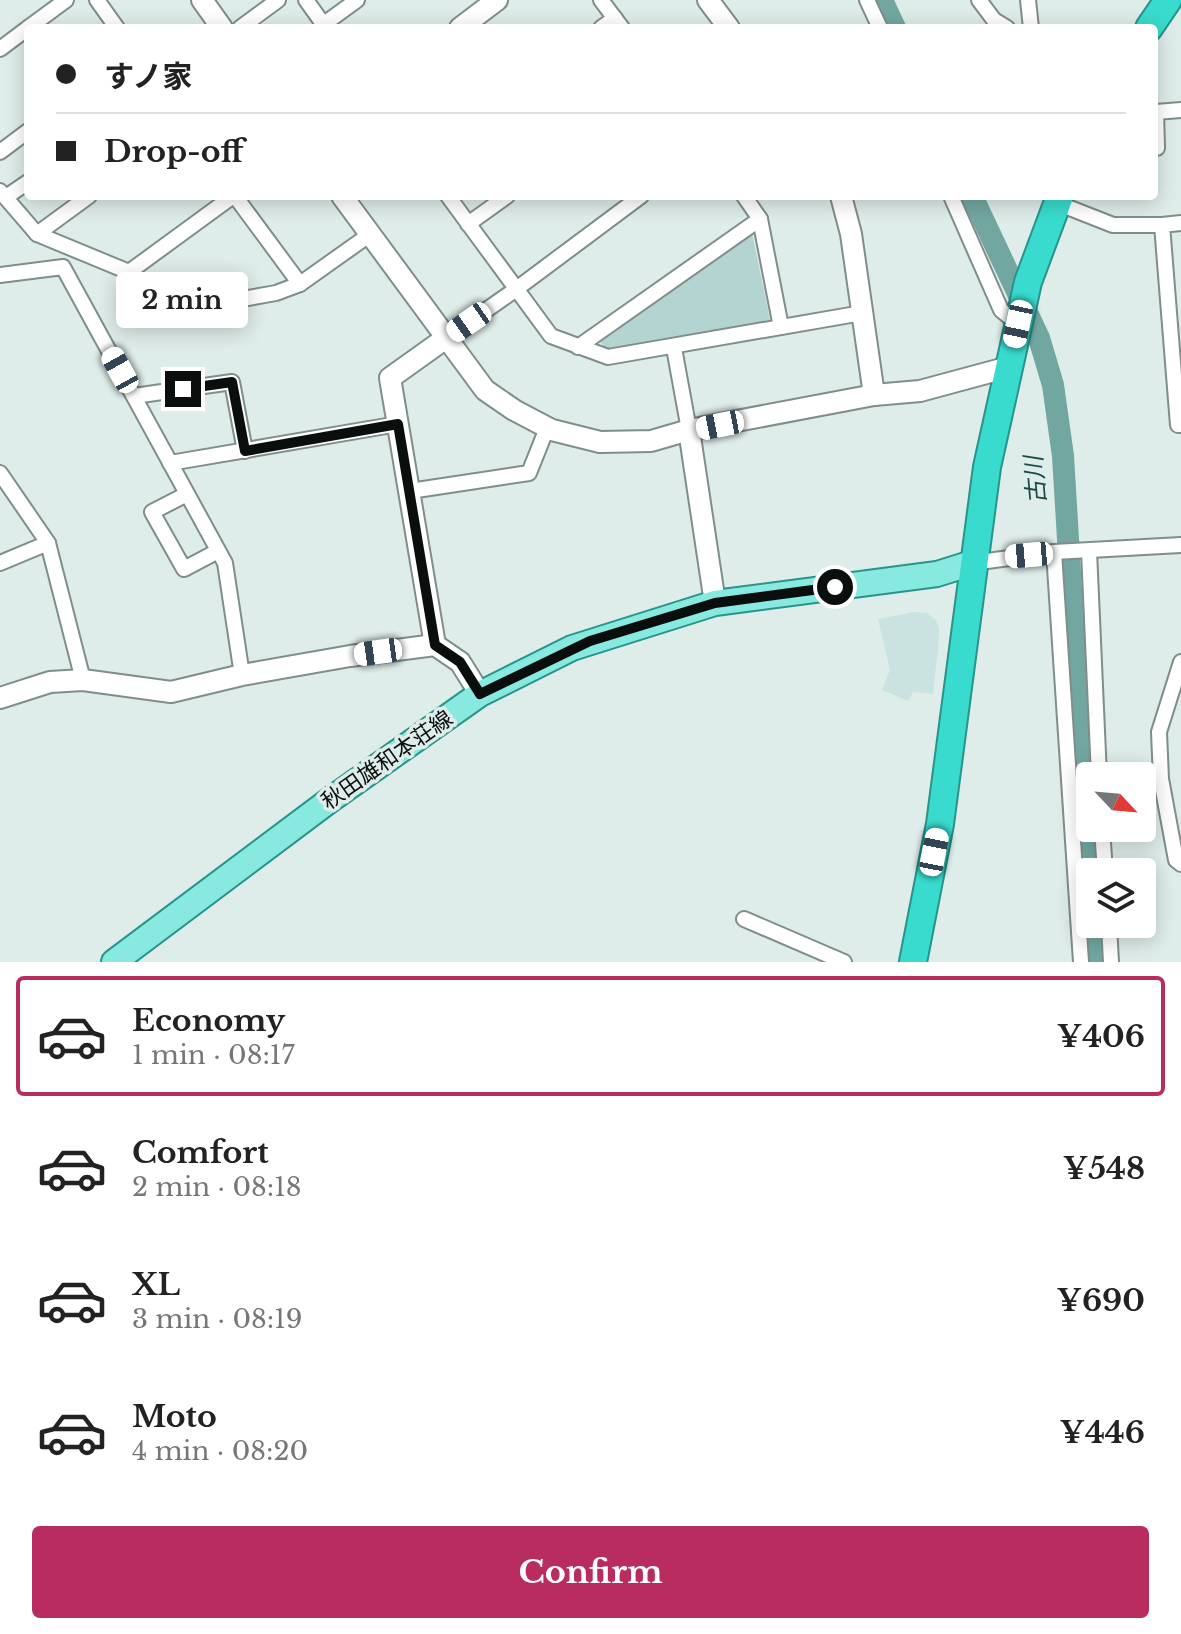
<!DOCTYPE html>
<html lang="en">
<head>
<meta charset="utf-8">
<style>
	:root { --surface:#fff; --page:#f6f6f6; --text:#222; --muted:#767676; --line:#e0e0e0; --accent:#b92c60 }
	body { margin:0; font-family:"Libre Baskerville","Noto Sans JP",serif; background:var(--page); color:var(--text); height:100vh; display:flex; flex-direction:column; font-size:30px; white-space:nowrap }
	* { box-sizing:border-box; margin:0 }
	p { font-size:26px; color:var(--muted) }
	.icon { flex:none; width:44px; height:44px; fill:none; stroke:currentColor; stroke-width:2; stroke-linecap:round; stroke-linejoin:round }
	.map { position:relative; height:962px; overflow:hidden }
	.panel { display:flex; flex-direction:column; background:var(--surface); flex:1 }
	.panel>* { flex:none }
	.hud { position:absolute; left:24px; top:24px; width:1134px; height:176px; border-radius:8px; box-shadow:0 4px 20px #0003; display:grid; align-content:center; height:176px; padding:0 32px; background:var(--surface) }
	.needle { width:52px; rotate:116deg }
	.fabs { position:absolute; left:1076px; top:762px; display:grid; gap:16px }
	.fabs a { display:grid; place-items:center; width:80px; height:80px; border-radius:8px; background:var(--surface); box-shadow:0 4px 20px #0003; font-size:40px }
	.end { position:absolute; width:36px; height:36px; margin:-18px; border:10px solid #0a0f0e; background:#fff; box-shadow:0 0 0 4px #fff }
	.from { border-radius:50% }
	.bubble { position:absolute; height:56px; border-radius:8px; background:var(--surface); box-shadow:0 4px 20px #0003; font-size:26px; font-weight:800; line-height:56px; text-align:center }
	.car { position:absolute; width:24px; height:48px; margin:-24px -12px; border-radius:10px; box-shadow:0 0 6px 2px #0007; background:linear-gradient(#fff 24%,#345 0 40%,#fff 0 76%,#345 0 86%,#fff 0) }
	.hud b { display:flex; align-items:center; gap:28px; height:76px; font-size:30px }
	.hud b+b { border-top:2px solid var(--line) }
	.hud i { width:20px; height:20px; background:var(--text) }
	ul { padding:14px 0 0; list-style:none }
	li { display:flex; align-items:center; gap:24px; height:120px; margin:0 16px 12px; padding:0 16px; border:4px solid transparent; border-radius:8px }
	li div { flex:1 }
	li b { display:block; font-size:30px }
	li em { font-style:normal; font-weight:800 }
	li.selected { border-color:var(--accent) }
	li>.icon { width:72px; height:72px; stroke-width:1.5 }
	.button { display:flex; gap:16px; margin-top:auto; padding:16px 32px }
	.button a { flex:1; height:92px; border-radius:8px; background:var(--accent); color:#fff; font-size:32px; font-weight:800; line-height:92px; text-align:center }
	.map>svg:first-child { display:block }
	.built { fill:#cbe3e0 }
	.green { fill:#b3d4d0 }
	.lines { fill:none; stroke-linecap:round; stroke-linejoin:round }
	.river { stroke:#72a7a1; stroke-width:22 }
	.street-casing { stroke:#808d8b; stroke-width:18 }
	.secondary-casing { stroke:#808d8b; stroke-width:24 }
	.primary-casing { stroke:#28948a; stroke-width:28 }
	.highway-casing { stroke:#28948a; stroke-width:30 }
	.street { stroke:#fff; stroke-width:14 }
	.secondary { stroke:#fff; stroke-width:20 }
	.primary { stroke:#88e9e1; stroke-width:24 }
	.highway { stroke:#38dbcd; stroke-width:26 }
	.route { stroke:#0a0f0e; stroke-width:10 }
	.labels { text-anchor:middle; dominant-baseline:central; stroke-width:7; stroke-linejoin:round; paint-order:stroke }
	.street-label { font-size:22px; fill:#0a0f0e; stroke:#deecea }
	.water-label { font-size:24px; font-style:italic; fill:#1b4a46; stroke:#deecea }
</style>
</head>
<body>
<div class="map">
<svg width="1181" height="962" viewBox="0 0 1181 962">
	<rect width="100%" height="100%" fill="#deecea"/>
	<path class="built" d="M915,612L927,613L936,620L939,628L938,648L933,694L913,692L908,701L882,690L890,670L878,619Z"/>
	<path class="green" d="M752,233L770,320L606,350L597,337Z"/>
	<g class="lines">
		<g class="river">
			<path d="M882,0L895,28"/>
			<path d="M972,196L1039,338L1053,385L1063,456L1078,705L1093,872"/>
			<path d="M1094,962V924"/>
		</g>
		<g class="street-casing">
			<g id="street">
				<path d="M97,0L117,28"/>
				<path d="M306,0L326,28"/>
				<path d="M601,0L622,28"/>
				<path d="M867,0L880,28"/>
				<path d="M979,0L994,20L1007,28"/>
				<path d="M1028,0L1031,28"/>
				<path d="M324,24L357,0"/>
				<path d="M28,28L66,0"/>
				<path d="M240,28L278,0"/>
				<path d="M601,28L615,18"/>
				<path d="M0,49L28,28"/>
				<path d="M1157,148L1156,112L1181,110"/>
				<path d="M0,152L28,131"/>
				<path d="M0,191L37,234L129,272L137,288L155,310L168,312L276,293L300,284L369,235"/>
				<path d="M235,196L300,284"/>
				<path d="M448,196L551,336L608,357L862,313"/>
				<path d="M744,196L760,219L781,327"/>
				<path d="M951,196L1001,310L1018,324"/>
				<path d="M6,197L28,182"/>
				<path d="M1057,203L1113,225H1162"/>
				<path d="M1181,223L1162,225L1178,425H1181"/>
				<path d="M468,224L507,196"/>
				<path d="M37,234L89,196"/>
				<path d="M129,272L233,196"/>
				<path d="M0,275L63,267L225,563L242,675"/>
				<path d="M446,338L515,290L641,196"/>
				<path d="M578,347L760,219"/>
				<path d="M674,348L689,430"/>
				<path d="M134,396L232,382L245,451"/>
				<path d="M170,463L398,424"/>
				<path d="M0,473L48,543L83,680"/>
				<path d="M410,491L529,473L547,428"/>
				<path d="M187,494L152,512L184,569L218,551"/>
				<path d="M1089,551L1099,776"/>
				<path d="M1054,552L1081,962"/>
				<path d="M0,563L48,543"/>
				<path d="M972,563L1054,552L1181,545"/>
				<path d="M1181,662L1159,732L1161,779L1176,860L1181,864"/>
				<path d="M1102,828L1105,872"/>
				<path d="M744,919L844,962"/>
				<path d="M1109,924L1111,962"/>
			</g>
		</g>
		<g class="secondary-casing">
			<g id="secondary">
				<path d="M202,0L222,28"/>
				<path d="M708,0L729,28"/>
				<path d="M460,28L497,0"/>
				<path d="M342,196L485,390L514,410L552,430L600,442L651,441L689,430L874,395L920,391L1009,367"/>
				<path d="M841,196L851,234L874,395"/>
				<path d="M689,430L715,603"/>
				<path d="M435,645L390,378L446,338"/>
				<path d="M0,698L50,682L83,680L171,692L242,675L350,656L435,645L460,662L480,694"/>
			</g>
		</g>
		<g class="primary-casing">
			<path id="primary" d="M114,962L330,800L480,694L572,648L715,603L937,574L972,563"/>
		</g>
		<g class="highway-casing">
			<g id="highway">
				<path d="M1149,28L1168,0"/>
				<path d="M913,962L940,824L987,467L1028,282L1060,196"/>
			</g>
		</g>
		<use href="#street" class="street"/>
		<use href="#secondary" class="secondary"/>
		<use href="#primary" class="primary"/>
		<use href="#highway" class="highway"/>
	</g>
	<g class="lines">
		<path class="route" d="M183,389L232,382L245,451L398,424L435,645L460,662L480,694L590,641L715,603L835,587"/>
	</g>
	<g class="labels">
		<g class="street-label">
			<text transform="translate(387 760) rotate(-35)">秋田雄和本荘線</text>
		</g>
		<g class="water-label">
			<text transform="translate(1035 480) rotate(-95)">古川</text>
		</g>
	</g>
</svg>
<div class="fabs">
<a><svg class="needle" viewBox="-14 -14 28 28"><path d="M0-13l5 13h-10z" fill="#e53935"/><path d="M0 13l5-13h-10z" fill="#767676"/></svg></a>
<a><svg class="icon" aria-label="layers" viewBox="0 0 24 24"><path d="M12 4l9 5-9 5-9-5zM3 14l9 5 9-5"/></svg></a>
</div>
<i class="end from" style="left:835px;top:587px"></i>
<i class="end" style="left:183px;top:389px"></i>
<div class="bubble" style="left:116px;top:272px;width:132px">2 min</div>
<i class="car" style="left:469px;top:322px;rotate:235deg"></i>
<i class="car" style="left:1018px;top:324px;rotate:192deg"></i>
<i class="car" style="left:120px;top:370px;rotate:331deg"></i>
<i class="car" style="left:720px;top:425px;rotate:259deg"></i>
<i class="car" style="left:1029px;top:555px;rotate:265deg"></i>
<i class="car" style="left:378px;top:652px;rotate:262deg"></i>
<i class="car" style="left:934px;top:852px;rotate:11deg"></i>
<div class="hud">
<b><i class="from"></i>すノ家</b>
<b><i></i>Drop-off</b>
</div>
</div>
<section class="panel">
<ul>
<li class="selected"><svg class="icon" aria-label="car" viewBox="0 0 24 24"><path d="M5 17H2v-5l4-1 3-4h7l3 4 3 1v5h-3M9 17h6M6 11h13"/><circle cx="7" cy="17" r="2"/><circle cx="17" cy="17" r="2"/></svg><div><b>Economy</b><p>1 min · 08:17</p></div><em>¥406</em></li>
<li><svg class="icon" aria-label="car" viewBox="0 0 24 24"><path d="M5 17H2v-5l4-1 3-4h7l3 4 3 1v5h-3M9 17h6M6 11h13"/><circle cx="7" cy="17" r="2"/><circle cx="17" cy="17" r="2"/></svg><div><b>Comfort</b><p>2 min · 08:18</p></div><em>¥548</em></li>
<li><svg class="icon" aria-label="car" viewBox="0 0 24 24"><path d="M5 17H2v-5l4-1 3-4h7l3 4 3 1v5h-3M9 17h6M6 11h13"/><circle cx="7" cy="17" r="2"/><circle cx="17" cy="17" r="2"/></svg><div><b>XL</b><p>3 min · 08:19</p></div><em>¥690</em></li>
<li><svg class="icon" aria-label="car" viewBox="0 0 24 24"><path d="M5 17H2v-5l4-1 3-4h7l3 4 3 1v5h-3M9 17h6M6 11h13"/><circle cx="7" cy="17" r="2"/><circle cx="17" cy="17" r="2"/></svg><div><b>Moto</b><p>4 min · 08:20</p></div><em>¥446</em></li>
</ul>
<div class="button"><a>Confirm</a></div>
</section>
</body>
</html>
